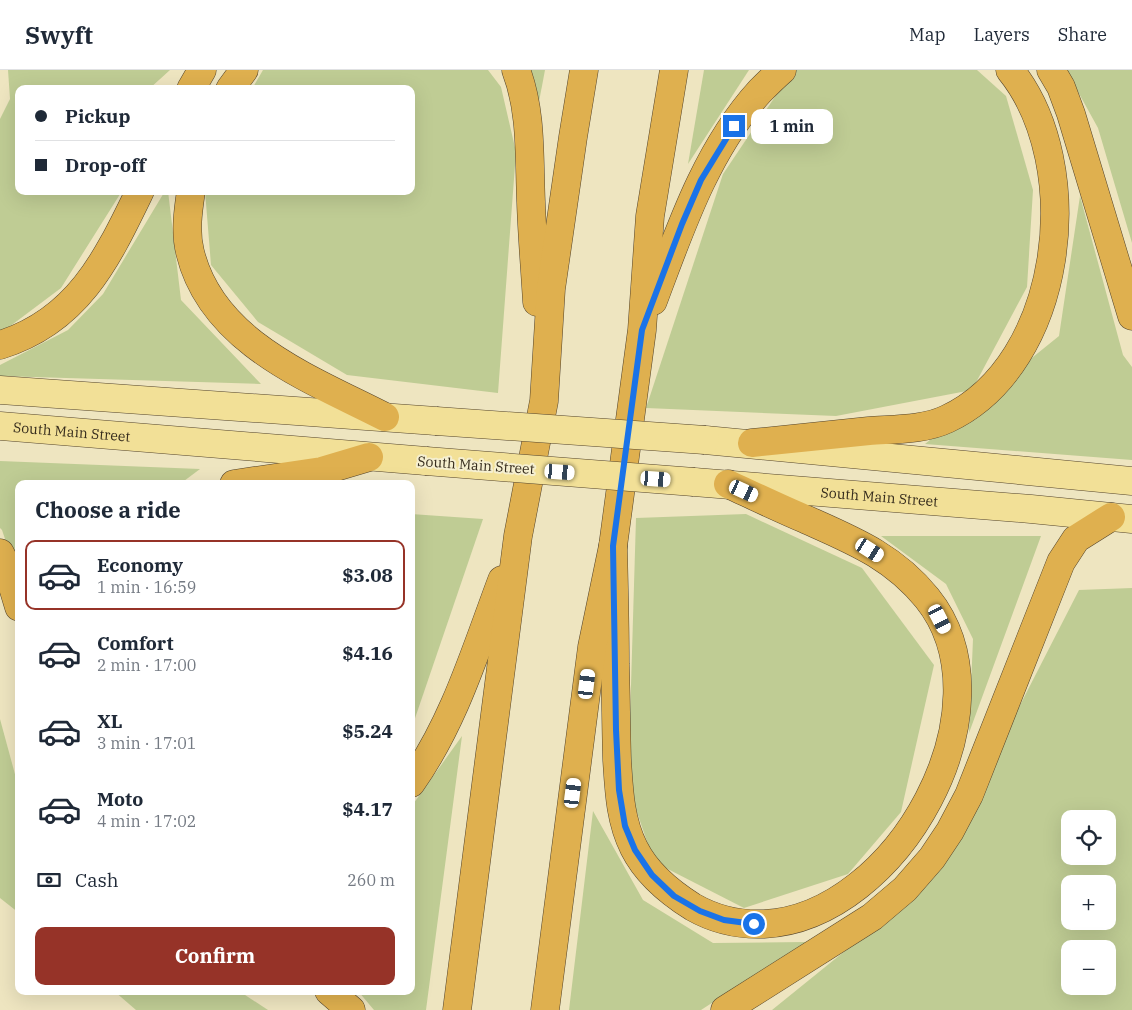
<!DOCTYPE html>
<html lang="en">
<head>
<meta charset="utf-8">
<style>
	:root { --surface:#fff; --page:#f2f2f3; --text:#1f2937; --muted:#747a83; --line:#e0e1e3; --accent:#963328 }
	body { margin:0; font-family:"IBM Plex Serif",serif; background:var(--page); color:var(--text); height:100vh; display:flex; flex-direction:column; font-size:19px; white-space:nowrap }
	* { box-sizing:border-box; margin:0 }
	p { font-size:16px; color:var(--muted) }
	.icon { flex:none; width:28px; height:28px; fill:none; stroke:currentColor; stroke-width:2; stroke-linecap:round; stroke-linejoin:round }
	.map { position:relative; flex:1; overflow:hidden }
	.side { position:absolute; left:15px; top:410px; width:400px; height:515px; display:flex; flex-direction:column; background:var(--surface); border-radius:10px; box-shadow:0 5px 20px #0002 }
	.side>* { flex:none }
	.hud { position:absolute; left:15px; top:15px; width:400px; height:110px; border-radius:10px; box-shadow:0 5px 20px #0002; display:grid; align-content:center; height:110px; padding:0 20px; background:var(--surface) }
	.tools { position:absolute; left:1061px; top:740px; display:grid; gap:10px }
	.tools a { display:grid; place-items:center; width:55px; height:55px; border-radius:10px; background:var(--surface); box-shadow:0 5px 20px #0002; font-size:25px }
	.end { position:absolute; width:22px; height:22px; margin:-11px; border:6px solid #1a73e8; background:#fff; box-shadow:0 0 0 2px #fff }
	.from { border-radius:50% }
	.bubble { position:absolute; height:35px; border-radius:10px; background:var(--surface); box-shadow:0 5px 20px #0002; font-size:16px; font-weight:700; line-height:35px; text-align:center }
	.car { position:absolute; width:15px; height:30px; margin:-15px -8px; border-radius:6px; box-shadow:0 0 4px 1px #0007; background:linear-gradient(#fff 24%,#345 0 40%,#fff 0 76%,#345 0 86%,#fff 0) }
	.hud b { display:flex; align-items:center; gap:18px; height:48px; font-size:19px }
	.hud b+b { border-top:1px solid var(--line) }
	.hud i { width:12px; height:12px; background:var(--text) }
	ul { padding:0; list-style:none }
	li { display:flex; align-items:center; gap:15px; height:70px; margin:0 10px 8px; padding:0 10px; border:2px solid transparent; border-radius:10px }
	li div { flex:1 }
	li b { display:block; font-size:19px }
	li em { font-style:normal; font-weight:700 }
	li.current { border-color:var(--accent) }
	li>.icon { width:45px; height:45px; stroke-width:1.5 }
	h2 { padding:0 20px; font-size:22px; line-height:60px }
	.pay { display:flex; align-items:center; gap:12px; height:55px; padding:0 20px; font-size:19px }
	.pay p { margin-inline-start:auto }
	.button { display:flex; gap:10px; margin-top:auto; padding:10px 20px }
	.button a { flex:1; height:58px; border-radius:10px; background:var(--accent); color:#fff; font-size:20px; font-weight:700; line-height:58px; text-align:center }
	header { display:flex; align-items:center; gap:30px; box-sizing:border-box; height:70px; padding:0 25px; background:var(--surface); border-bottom:1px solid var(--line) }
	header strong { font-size:24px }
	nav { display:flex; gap:28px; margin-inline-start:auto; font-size:18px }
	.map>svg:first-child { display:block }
	.green { fill:#bfcc94; fill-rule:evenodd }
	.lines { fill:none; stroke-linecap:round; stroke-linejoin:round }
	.primary-casing { stroke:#54442c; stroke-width:29 }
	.motorway-casing { stroke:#54442c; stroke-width:29 }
	.primary { stroke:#f2e097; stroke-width:28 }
	.motorway { stroke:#dfb04f; stroke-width:28 }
	.primary-bridge-casing { stroke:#54442c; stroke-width:29; stroke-linecap:butt }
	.primary-bridge { stroke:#f2e097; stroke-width:28 }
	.route { stroke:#1a73e8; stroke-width:6 }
	.labels { text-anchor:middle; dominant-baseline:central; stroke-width:4; stroke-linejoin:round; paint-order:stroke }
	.street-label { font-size:14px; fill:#362c1d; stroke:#f5efd0 }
</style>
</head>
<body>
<header>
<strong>Swyft</strong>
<nav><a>Map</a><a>Layers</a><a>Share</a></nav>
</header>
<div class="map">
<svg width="1132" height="940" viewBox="0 0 1132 940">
	<rect width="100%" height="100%" fill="#eee5c0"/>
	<g class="green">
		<path d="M8,0H170L149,19H19V121H122L61,218L5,260H0V49L10,29Z"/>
		<path d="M263,0H488L501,17L516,82L498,323L347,305L258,252L211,195L205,121H411V19H252Z"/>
		<path d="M521,0H545L538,37Z"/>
		<path d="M704,0H749L688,94Z"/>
		<path d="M793,0H977L1006,26L1033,120L1027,217L972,320L836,346L646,338L723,104Z"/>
		<path d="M1066,0H1132V173L1098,58Z"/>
		<path d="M165,121H168L181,230L261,314L0,306V295L68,260L103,224Z"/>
		<path d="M1080,126L1123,285L1132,297V390L925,374L1059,266Z"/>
		<path d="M0,391L200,399L180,414H19V510L2,460L0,458Z"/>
		<path d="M411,444L483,449L411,660Z"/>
		<path d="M746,444L862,498L934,595L901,742L848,804L744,838L654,792L628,716L636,448Z"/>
		<path d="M881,466H1041L969,663L973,569L946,514Z"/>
		<path d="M1132,518V940H772L929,813L1079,520ZM1070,749H1108V786H1070ZM1070,814H1108V851H1070ZM1070,879H1108V916H1070Z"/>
		<path d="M0,649L19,719V843L0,828Z"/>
		<path d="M462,666L426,940H374L358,921H411V737Z"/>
		<path d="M593,741L643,830L713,873L806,872L701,940H569Z"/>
		<path d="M114,921H239L268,940H136Z"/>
	</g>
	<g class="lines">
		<g class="primary-casing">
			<g id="primary">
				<path d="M0,320L436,351"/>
				<path id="s1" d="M0,356L426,391"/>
				<path d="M705,370L1132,411"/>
				<path id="s2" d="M694,412L1031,439L1132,449"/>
			</g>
		</g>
		<g class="motorway-casing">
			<g id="motorway">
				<path d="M516,0C532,42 529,87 531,132C532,165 535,198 537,232"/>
				<path d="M1051,0L1061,17L1071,44L1132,246"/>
				<path d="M191,19L202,0"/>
				<path d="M230,19L244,0"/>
				<path d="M191,121C188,141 185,162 190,182C212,273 311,309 385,347"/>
				<path d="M653,231C680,159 707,79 760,21C767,14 774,7 782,0"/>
				<path d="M0,275C78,251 107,189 140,121"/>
				<path d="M752,373C791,369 830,365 869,361C894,359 924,360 947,349C1064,294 1087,95 1010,0"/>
				<path d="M234,414L322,401L369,387"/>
				<path d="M613,476C614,515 615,555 615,594C616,626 616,658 617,690C619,721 620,750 634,778C647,804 669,822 693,837C714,849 739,855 764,854C897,848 1015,637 927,528C893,486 852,470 805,449C779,438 754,426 728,414"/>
				<path d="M0,483L7,497L19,537"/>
				<path d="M411,713C454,653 476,579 502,510"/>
				<path d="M329,921L351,940"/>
				<path d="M457,940L518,466L544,331L551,219L573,67L584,0"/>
				<path d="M545,940L592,577L613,476L642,260L650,146L674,0"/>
				<path d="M725,940L872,847L905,819L932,788L950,761L969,725L1061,492L1076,469L1111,447"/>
			</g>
		</g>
		<use href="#primary" class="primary"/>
		<use href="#motorway" class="motorway"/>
		<g class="primary-bridge-casing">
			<g id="primary-bridge">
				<path d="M436,351L705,370"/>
				<path d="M426,391L694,412"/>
			</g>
		</g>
		<use href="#primary-bridge" class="primary-bridge"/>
	</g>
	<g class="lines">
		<path class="route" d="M734,56L701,110L682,154L642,260L613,476L616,660L619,720L625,756L635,780L652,805L674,826L700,841L724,850L754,854"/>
	</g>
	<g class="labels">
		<g class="street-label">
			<text stroke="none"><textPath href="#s1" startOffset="72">South Main Street</textPath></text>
			<text transform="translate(476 395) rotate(4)">South Main Street</text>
			<text stroke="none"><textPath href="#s2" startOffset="186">South Main Street</textPath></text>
		</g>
	</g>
</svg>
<div class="tools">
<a><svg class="icon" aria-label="locate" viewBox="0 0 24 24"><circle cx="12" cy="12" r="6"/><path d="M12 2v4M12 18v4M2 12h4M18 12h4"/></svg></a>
<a>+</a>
<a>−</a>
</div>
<i class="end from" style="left:754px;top:854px"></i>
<i class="end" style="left:734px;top:56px"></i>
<div class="bubble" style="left:751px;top:39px;width:82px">1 min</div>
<i class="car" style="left:560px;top:402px;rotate:94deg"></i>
<i class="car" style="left:656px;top:409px;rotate:94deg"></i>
<i class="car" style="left:744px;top:421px;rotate:115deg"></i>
<i class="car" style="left:870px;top:480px;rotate:122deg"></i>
<i class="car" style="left:940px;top:549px;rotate:153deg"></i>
<i class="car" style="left:587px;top:614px;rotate:7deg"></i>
<i class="car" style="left:573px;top:723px;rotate:7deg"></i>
<div class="hud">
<b><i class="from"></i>Pickup</b>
<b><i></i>Drop-off</b>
</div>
<section class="side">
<h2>Choose a ride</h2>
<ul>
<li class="current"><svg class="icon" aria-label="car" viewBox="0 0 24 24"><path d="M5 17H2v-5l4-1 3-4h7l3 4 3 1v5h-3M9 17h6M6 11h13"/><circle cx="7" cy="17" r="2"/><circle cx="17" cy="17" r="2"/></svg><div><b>Economy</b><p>1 min · 16:59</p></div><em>$3.08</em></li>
<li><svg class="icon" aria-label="car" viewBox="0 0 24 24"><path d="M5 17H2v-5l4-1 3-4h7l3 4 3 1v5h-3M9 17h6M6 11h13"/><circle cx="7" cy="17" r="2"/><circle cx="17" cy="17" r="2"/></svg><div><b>Comfort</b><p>2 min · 17:00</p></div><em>$4.16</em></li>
<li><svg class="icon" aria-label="car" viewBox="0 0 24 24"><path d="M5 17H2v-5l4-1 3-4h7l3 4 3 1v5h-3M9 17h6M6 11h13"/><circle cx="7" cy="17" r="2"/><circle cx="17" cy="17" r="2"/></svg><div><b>XL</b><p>3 min · 17:01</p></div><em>$5.24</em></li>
<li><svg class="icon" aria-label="car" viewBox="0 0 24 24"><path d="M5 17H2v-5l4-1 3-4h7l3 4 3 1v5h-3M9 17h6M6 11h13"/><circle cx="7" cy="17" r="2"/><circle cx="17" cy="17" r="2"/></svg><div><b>Moto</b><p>4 min · 17:02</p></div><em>$4.17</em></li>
</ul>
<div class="pay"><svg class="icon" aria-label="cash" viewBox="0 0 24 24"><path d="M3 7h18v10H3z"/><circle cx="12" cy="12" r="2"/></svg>Cash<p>260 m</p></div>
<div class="button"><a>Confirm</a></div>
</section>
</div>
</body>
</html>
